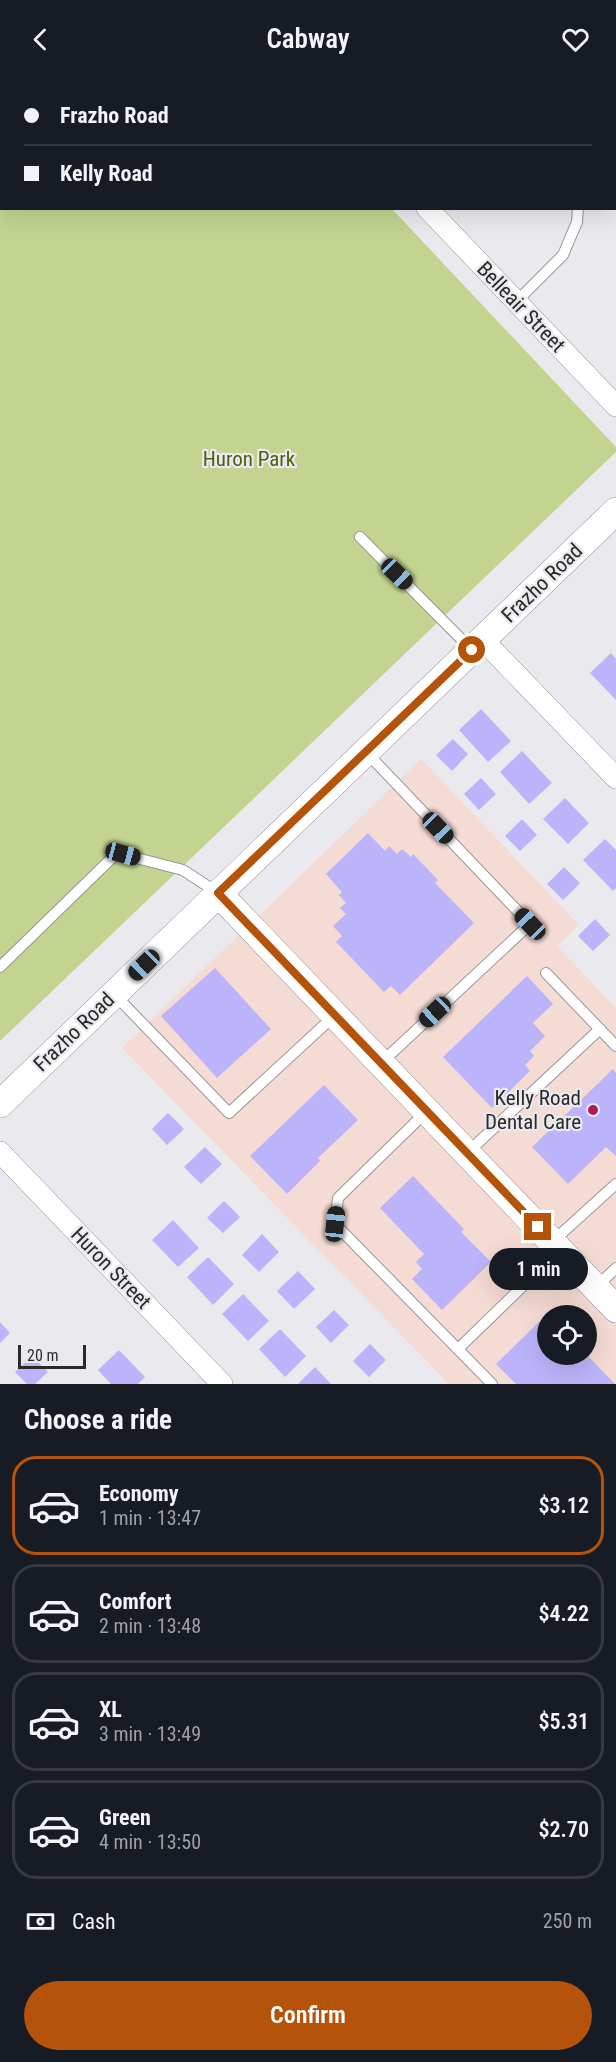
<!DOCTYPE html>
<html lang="en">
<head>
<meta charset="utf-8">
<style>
	:root { --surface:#171b24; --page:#20242c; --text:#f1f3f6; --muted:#9ea1a6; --line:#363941; --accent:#b45309 }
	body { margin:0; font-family:"Roboto Condensed",sans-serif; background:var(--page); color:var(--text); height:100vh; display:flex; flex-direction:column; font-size:22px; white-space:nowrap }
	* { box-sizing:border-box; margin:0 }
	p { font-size:20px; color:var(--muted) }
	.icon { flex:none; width:33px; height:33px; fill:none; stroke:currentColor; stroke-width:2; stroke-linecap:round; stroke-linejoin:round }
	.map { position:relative; height:1306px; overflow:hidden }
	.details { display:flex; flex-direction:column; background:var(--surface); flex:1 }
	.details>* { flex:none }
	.banner { position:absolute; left:0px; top:0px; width:616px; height:132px; box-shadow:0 6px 24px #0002; display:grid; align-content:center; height:132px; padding:0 24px; background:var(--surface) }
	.fabs { position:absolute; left:537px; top:1227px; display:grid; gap:12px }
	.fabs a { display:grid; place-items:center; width:60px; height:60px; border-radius:50%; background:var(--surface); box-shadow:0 6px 24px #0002; font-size:30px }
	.scale { position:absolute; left:18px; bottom:15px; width:68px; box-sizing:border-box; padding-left:6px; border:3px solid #2a2a2b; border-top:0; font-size:16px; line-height:21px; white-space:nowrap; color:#2a2a2b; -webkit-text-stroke:4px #eaeaee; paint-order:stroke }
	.end { position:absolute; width:27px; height:27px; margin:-14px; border:8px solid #b45309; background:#fff; box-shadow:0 0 0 3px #fff }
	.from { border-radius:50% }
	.bubble { position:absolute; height:42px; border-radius:21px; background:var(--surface); box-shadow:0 6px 24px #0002; font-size:20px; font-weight:600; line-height:42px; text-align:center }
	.car { position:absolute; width:18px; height:36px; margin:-18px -9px; border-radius:8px; box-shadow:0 0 4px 2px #0007; background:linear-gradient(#222 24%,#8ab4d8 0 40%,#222 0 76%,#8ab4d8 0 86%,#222 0) }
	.banner b { display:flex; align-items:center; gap:21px; height:57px; font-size:22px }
	.banner b+b { border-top:2px solid var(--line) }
	.banner i { width:15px; height:15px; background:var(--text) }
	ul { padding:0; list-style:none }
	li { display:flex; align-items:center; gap:18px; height:99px; margin:0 12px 9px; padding:0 12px; border:3px solid var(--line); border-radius:24px }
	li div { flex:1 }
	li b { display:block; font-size:22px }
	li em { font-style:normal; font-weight:600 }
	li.on { border-color:var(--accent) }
	li>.icon { width:54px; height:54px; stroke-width:1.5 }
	h2 { padding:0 24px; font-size:27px; line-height:72px }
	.pay { display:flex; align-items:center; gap:15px; height:66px; padding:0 24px; font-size:22px }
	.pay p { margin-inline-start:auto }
	.primary-button { display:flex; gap:12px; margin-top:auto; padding:12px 24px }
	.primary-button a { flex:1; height:69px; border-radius:36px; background:var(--accent); color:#fff; font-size:24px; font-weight:600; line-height:69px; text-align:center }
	header { display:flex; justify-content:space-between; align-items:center; height:78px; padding:0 24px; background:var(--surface); font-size:27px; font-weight:600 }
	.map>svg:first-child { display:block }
	.commercial { fill:#f4dbd3; fill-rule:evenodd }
	.green { fill:#c2d490 }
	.building { fill:#bcb4fa }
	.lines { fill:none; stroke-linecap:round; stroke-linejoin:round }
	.service-casing { stroke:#97979a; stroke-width:12 }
	.minor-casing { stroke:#97979a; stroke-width:22 }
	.tertiary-casing { stroke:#97979a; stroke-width:28 }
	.service { stroke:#fff; stroke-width:10 }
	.minor { stroke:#fff; stroke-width:21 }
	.tertiary { stroke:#fff; stroke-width:27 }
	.route { stroke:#b45309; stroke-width:8 }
	.poi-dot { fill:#aa1c59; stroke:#eaeaee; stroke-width:2 }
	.labels { text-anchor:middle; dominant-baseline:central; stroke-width:4.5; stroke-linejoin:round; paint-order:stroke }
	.street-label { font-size:21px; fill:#2a2a2b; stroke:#eaeaee }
	.park-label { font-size:21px; fill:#505f0c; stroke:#eaeaee }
	.poi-label { font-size:21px; fill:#2a2a2b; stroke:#eaeaee; text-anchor:end }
</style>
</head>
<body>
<header><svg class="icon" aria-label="back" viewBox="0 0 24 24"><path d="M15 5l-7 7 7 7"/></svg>Cabway<svg class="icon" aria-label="heart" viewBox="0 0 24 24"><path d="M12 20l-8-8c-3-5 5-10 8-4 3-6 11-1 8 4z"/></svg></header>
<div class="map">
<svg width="616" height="1306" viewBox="0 0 616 1306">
	<rect width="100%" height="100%" fill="#eaeaee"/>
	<path class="commercial" d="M421,681L579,847L557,868L616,930V1306H449L122,970ZM548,1238H586V1276H548Z"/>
	<path class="green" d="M0,0H269L271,1L2,2V130L392,131L616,369V374L0,963Z"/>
	<g class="building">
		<path d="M611,575L616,581V622L590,595Z"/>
		<path d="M481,631L511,663L488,684L459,652Z"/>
		<path d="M453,661L468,676L452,693L436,677Z"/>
		<path d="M522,673L552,705L529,726L500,694Z"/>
		<path d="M481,700L496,716L479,732L464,716Z"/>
		<path d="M565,720L589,745L568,766L543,741Z"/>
		<path d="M522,741L537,757L520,773L505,758Z"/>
		<path d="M368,755L385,773L389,768L397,776L402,771L411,779L413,776L438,802L435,805L474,845L400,917L391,908L384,914L336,864L342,858L333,848L346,836L340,830L346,825L339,817L342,814L326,796Z"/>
		<path d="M605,761L616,772V810L613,813L583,782Z"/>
		<path d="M564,789L580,805L563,822L547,806Z"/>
		<path d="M595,841L610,857L593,873L578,858Z"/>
		<path d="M215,890L271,951L217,1000L161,938Z"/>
		<path d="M527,898L553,926L533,945L545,958L530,973L534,978L525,987L530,993L492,1030L443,979Z"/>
		<path d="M613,991L616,995V1078L606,1069L568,1106L532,1069Z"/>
		<path d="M324,1007L358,1042L318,1080L320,1083L287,1116L250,1078Z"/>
		<path d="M168,1035L184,1051L167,1067L152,1051Z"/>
		<path d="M205,1069L222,1086L201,1106L184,1089Z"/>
		<path d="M413,1098L464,1151L461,1154L491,1184L442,1232L412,1201L422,1191L416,1184L424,1176L380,1130Z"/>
		<path d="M224,1123L240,1139L223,1155L207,1140Z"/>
		<path d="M173,1142L199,1170L178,1189L152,1162Z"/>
		<path d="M262,1156L279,1174L259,1194L242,1177Z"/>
		<path d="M208,1179L234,1206L213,1227L187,1199Z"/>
		<path d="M298,1193L315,1211L294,1231L277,1213Z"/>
		<path d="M243,1216L269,1243L248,1263L222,1236Z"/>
		<path d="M334,1232L349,1247L331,1265L316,1249Z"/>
		<path d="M544,1239L548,1243V1276H586L615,1306H516L496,1286Z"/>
		<path d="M0,1244L10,1255L0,1265Z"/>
		<path d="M280,1251L306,1278L285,1299L259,1271Z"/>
		<path d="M370,1266L386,1282L369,1299L353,1283Z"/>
		<path d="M119,1272L145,1299L138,1306H111L98,1292Z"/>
		<path d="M32,1278L48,1294L35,1306H27L15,1294Z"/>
		<path d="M315,1289L331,1306H298Z"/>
	</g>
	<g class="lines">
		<g class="service-casing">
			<g id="service">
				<path d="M615,28L616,27"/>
				<path d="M516,224L563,177L577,144L578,130"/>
				<path d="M360,459L472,572"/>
				<path d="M366,674L530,846L382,984"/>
				<path d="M0,889L117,775L183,792L218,815"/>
				<path d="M546,895L616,968"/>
				<path d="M115,917L229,1035L335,937"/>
				<path d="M427,1033L338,1120L335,1146L492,1306"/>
				<path d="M467,1075L600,951"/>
				<path d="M552,1164L616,1106"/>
				<path d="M596,1209L616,1190"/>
				<path d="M458,1271L559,1173"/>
			</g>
		</g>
		<g class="minor-casing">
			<g id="minor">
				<path d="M303,0L305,2"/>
				<path d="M427,130L616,328"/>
				<path d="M483,562L616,700"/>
				<path d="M0,1074L222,1306"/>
			</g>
		</g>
		<g class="tertiary-casing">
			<g id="tertiary">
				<path d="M218,815L616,1231"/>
				<path d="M0,1026L616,433"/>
			</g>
		</g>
		<use href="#service" class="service"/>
		<use href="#minor" class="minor"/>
		<use href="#tertiary" class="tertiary"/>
	</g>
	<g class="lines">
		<path class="route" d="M472,572L218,815L538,1149"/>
	</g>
	<circle class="poi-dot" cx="593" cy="1032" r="6"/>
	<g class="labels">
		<g class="street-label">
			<text transform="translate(521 229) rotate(46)">Belleair Street</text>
			<text transform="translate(542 505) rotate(-44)">Frazho Road</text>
			<text transform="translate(74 954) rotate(-44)">Frazho Road</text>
			<text transform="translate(111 1190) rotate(46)">Huron Street</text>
		</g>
		<g class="park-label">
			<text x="249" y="381">Huron Park</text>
		</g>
		<g class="poi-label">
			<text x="581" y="1020">Kelly Road<tspan x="581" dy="24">Dental Care</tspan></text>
		</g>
	</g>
</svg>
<div class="fabs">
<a><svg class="icon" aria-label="locate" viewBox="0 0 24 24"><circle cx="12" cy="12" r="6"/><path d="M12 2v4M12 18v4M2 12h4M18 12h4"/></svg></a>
</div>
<div class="scale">20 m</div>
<i class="end from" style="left:472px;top:572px"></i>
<i class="end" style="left:538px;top:1149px"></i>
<div class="bubble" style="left:489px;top:1170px;width:99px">1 min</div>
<i class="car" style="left:397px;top:496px;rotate:134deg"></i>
<i class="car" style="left:438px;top:750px;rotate:136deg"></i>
<i class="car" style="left:123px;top:776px;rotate:105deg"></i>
<i class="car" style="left:530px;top:846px;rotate:316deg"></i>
<i class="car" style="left:144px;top:887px;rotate:226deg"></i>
<i class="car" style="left:435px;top:934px;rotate:227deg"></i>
<i class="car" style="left:335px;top:1146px;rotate:6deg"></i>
<div class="banner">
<b><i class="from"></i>Frazho Road</b>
<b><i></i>Kelly Road</b>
</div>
</div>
<section class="details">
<h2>Choose a ride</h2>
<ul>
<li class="on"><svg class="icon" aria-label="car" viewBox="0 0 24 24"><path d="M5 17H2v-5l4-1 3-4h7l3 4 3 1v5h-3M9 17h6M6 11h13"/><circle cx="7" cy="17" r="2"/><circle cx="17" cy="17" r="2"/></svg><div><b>Economy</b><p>1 min · 13:47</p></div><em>$3.12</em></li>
<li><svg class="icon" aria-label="car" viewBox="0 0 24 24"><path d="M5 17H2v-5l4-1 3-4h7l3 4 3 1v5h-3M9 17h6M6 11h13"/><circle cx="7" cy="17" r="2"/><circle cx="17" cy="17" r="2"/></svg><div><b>Comfort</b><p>2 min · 13:48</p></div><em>$4.22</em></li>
<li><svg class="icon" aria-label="car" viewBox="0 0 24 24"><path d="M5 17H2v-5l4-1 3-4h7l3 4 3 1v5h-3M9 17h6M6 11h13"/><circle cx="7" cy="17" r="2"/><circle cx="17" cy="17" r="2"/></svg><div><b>XL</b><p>3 min · 13:49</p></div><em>$5.31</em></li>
<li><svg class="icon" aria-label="car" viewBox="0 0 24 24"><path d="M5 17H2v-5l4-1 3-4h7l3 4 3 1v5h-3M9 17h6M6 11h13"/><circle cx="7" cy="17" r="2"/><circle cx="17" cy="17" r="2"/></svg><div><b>Green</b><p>4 min · 13:50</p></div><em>$2.70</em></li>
</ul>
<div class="pay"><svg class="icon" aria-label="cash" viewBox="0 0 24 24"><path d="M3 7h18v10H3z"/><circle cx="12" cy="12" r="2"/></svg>Cash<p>250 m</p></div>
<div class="primary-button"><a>Confirm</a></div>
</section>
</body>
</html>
